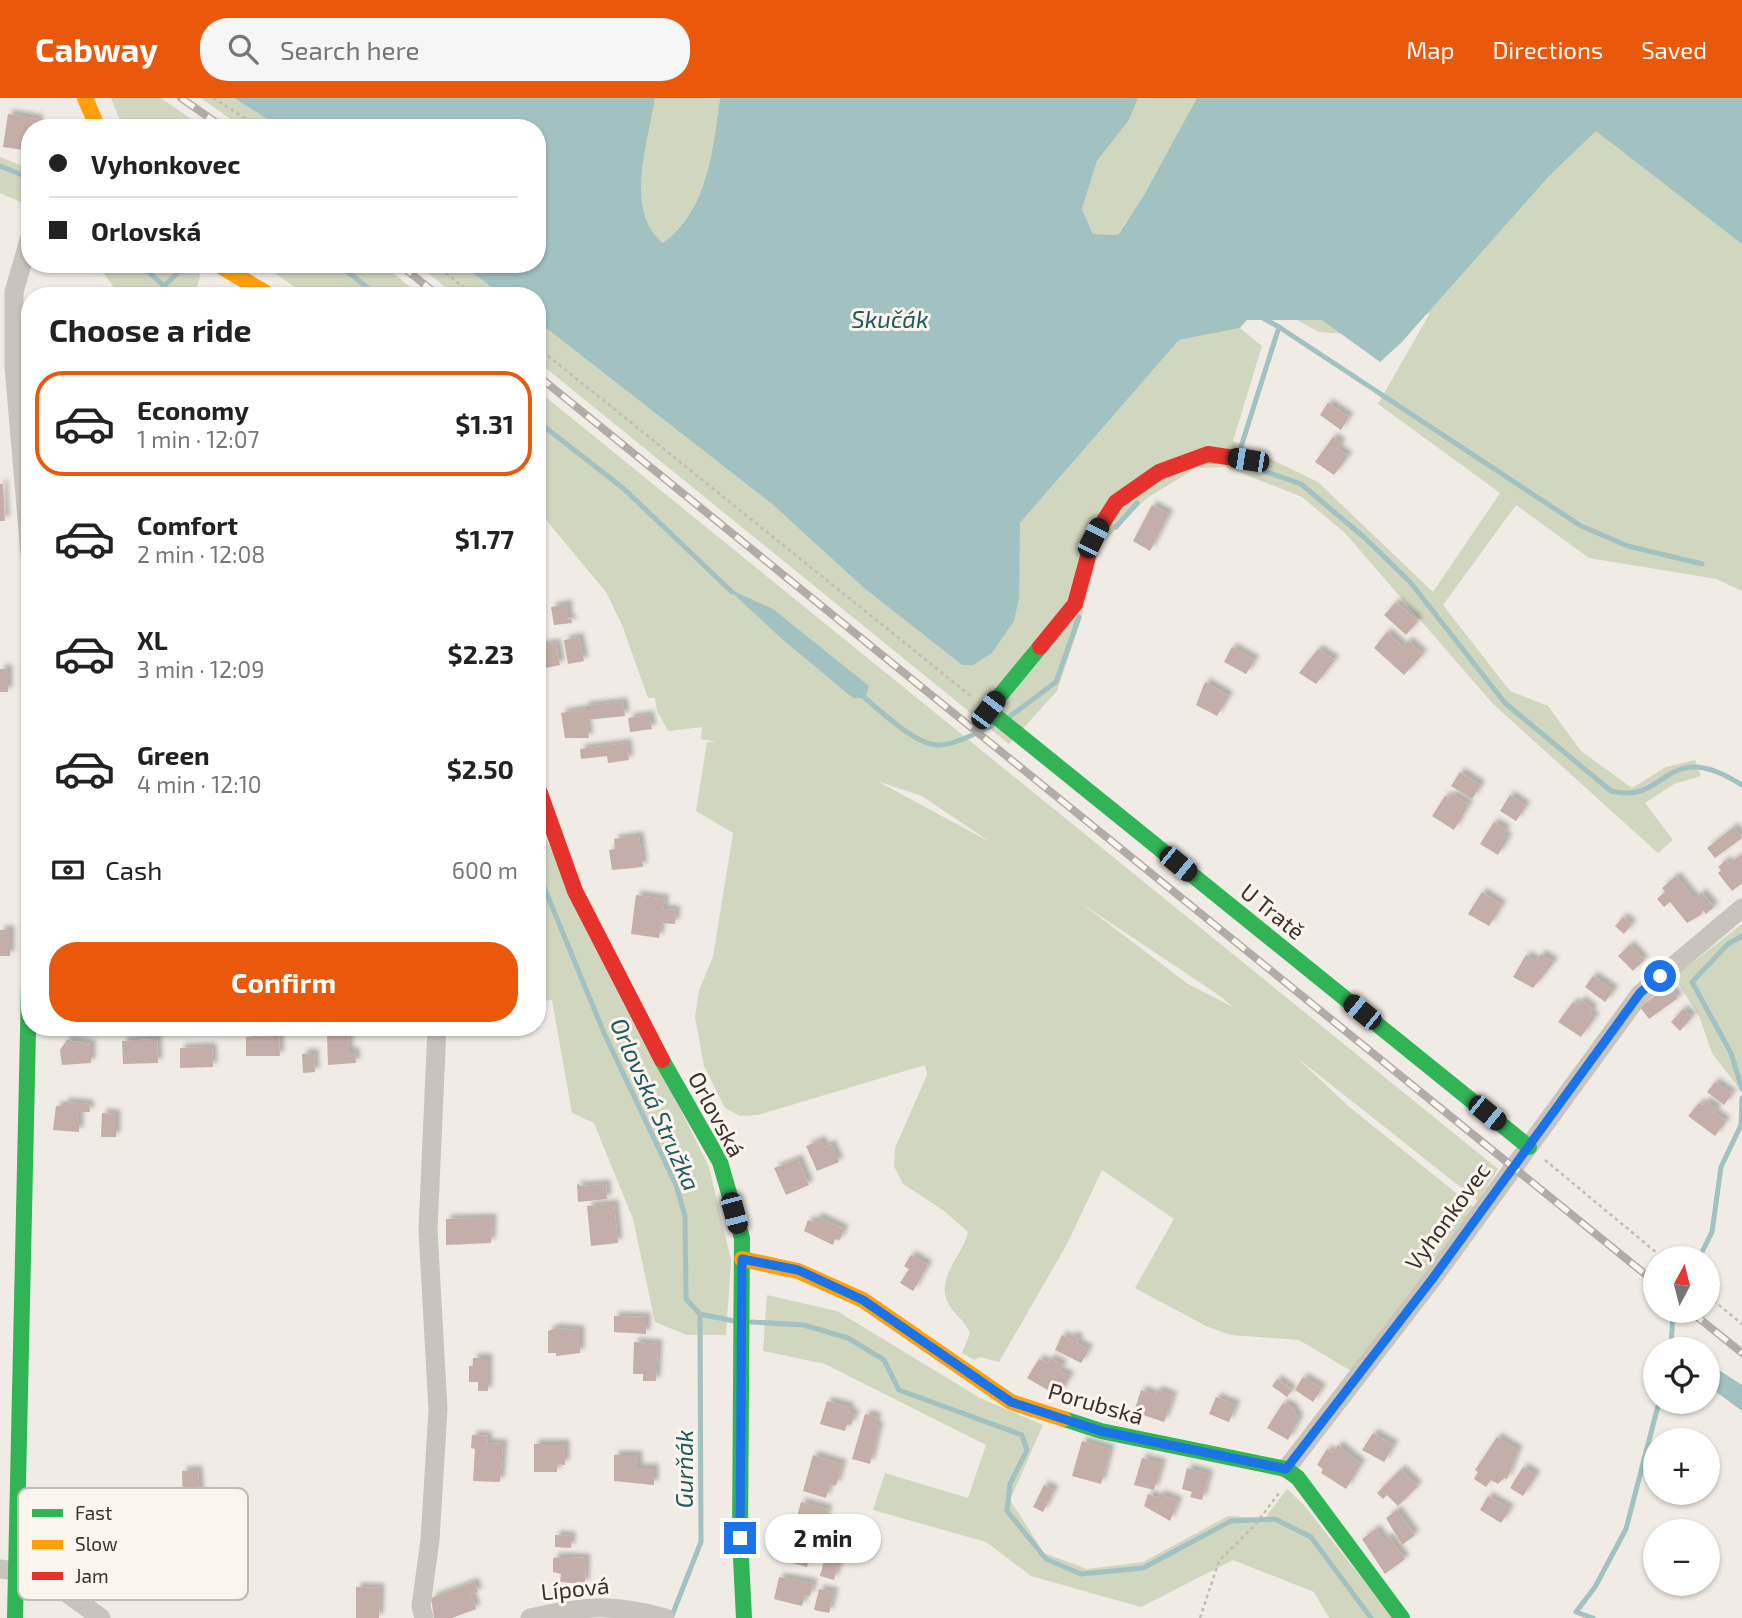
<!DOCTYPE html>
<html lang="en">
<head>
<meta charset="utf-8">
<style>
	:root { --surface:#fff; --page:#f6f6f6; --text:#222; --muted:#767676; --line:#e0e0e0; --accent:#ea580c }
	body { margin:0; font-family:"Exo 2",sans-serif; background:var(--page); color:var(--text); height:100vh; display:flex; flex-direction:column; font-size:26px; white-space:nowrap }
	* { box-sizing:border-box; margin:0 }
	p { font-size:23px; color:var(--muted) }
	.icon { flex:none; width:38px; height:38px; fill:none; stroke:currentColor; stroke-width:2; stroke-linecap:round; stroke-linejoin:round }
	.map { position:relative; flex:1; overflow:hidden }
	.sheet { position:absolute; left:21px; top:189px; width:525px; height:749px; display:flex; flex-direction:column; background:var(--surface); border-radius:28px; box-shadow:0 2px 5px #0004 }
	.sheet>* { flex:none }
	.guide { position:absolute; left:21px; top:21px; width:525px; height:154px; border-radius:28px; box-shadow:0 2px 5px #0004; display:grid; align-content:center; height:154px; padding:0 28px; background:var(--surface) }
	.needle { width:46px; rotate:7deg }
	.fabs { position:absolute; left:1643px; top:1148px; display:grid; gap:14px }
	.fabs a { display:grid; place-items:center; width:77px; height:77px; border-radius:50%; background:var(--surface); box-shadow:0 2px 5px #0004; font-size:35px }
	.end { position:absolute; width:32px; height:32px; margin:-16px; border:9px solid #1a73e8; background:#fff; box-shadow:0 0 0 4px #fff }
	.from { border-radius:50% }
	.bubble { position:absolute; height:49px; border-radius:24px; background:var(--surface); box-shadow:0 2px 5px #0004; font-size:23px; font-weight:700; line-height:49px; text-align:center }
	.car { position:absolute; width:21px; height:42px; margin:-21px -10px; border-radius:9px; box-shadow:0 0 5px 2px #0007; background:linear-gradient(#222 24%,#8ab4d8 0 40%,#222 0 76%,#8ab4d8 0 86%,#222 0) }
	.guide b { display:flex; align-items:center; gap:24px; height:66px; font-size:26px }
	.guide b+b { border-top:2px solid var(--line) }
	.guide i { width:18px; height:18px; background:var(--text) }
	ul { padding:0; list-style:none }
	li { display:flex; align-items:center; gap:21px; height:105px; margin:0 14px 10px; padding:0 14px; border:4px solid transparent; border-radius:28px }
	li div { flex:1 }
	li b { display:block; font-size:26px }
	li em { font-style:normal; font-weight:700 }
	li.active { border-color:var(--accent) }
	li>.icon { width:63px; height:63px; stroke-width:1.5 }
	h2 { padding:0 28px; font-size:32px; line-height:84px }
	.pay { display:flex; align-items:center; gap:18px; height:77px; padding:0 28px; font-size:26px }
	.pay p { margin-inline-start:auto }
	.cta { display:flex; gap:14px; margin-top:auto; padding:14px 28px }
	.cta a { flex:1; height:80px; border-radius:28px; background:var(--accent); color:#fff; font-size:28px; font-weight:700; line-height:80px; text-align:center }
	header { display:flex; align-items:center; gap:42px; box-sizing:border-box; height:98px; padding:0 35px; background:var(--accent); color:#fff }
	header strong { font-size:33px }
	nav { display:flex; gap:38px; margin-inline-start:auto; font-size:24px }
	.search { width:490px; height:63px; background:var(--page); display:flex; align-items:center; gap:18px; box-sizing:border-box; padding:0 24px; border-radius:28px; color:var(--muted); font-size:26px }
	.map>svg:first-child { display:block }
	.green { fill:#d1d6bf; fill-rule:evenodd }
	.water { fill:#a1c2c1 }
	.lines { fill:none; stroke-linecap:round; stroke-linejoin:round }
	.stream { stroke:#a1c2c1; stroke-width:5 }
	.building { fill:#c3afa7; filter:url(#shadow) }
	.path { stroke:#c2bbb6; stroke-width:2.5; stroke-dasharray:3.5 3.5; stroke-linecap:butt }
	.street { stroke:#c9c3be; stroke-width:19 }
	.fast { stroke:#30b455; stroke-width:16 }
	.slow { stroke:#ff9f0a; stroke-width:16 }
	.jam { stroke:#e5322d; stroke-width:16 }
	.rail-casing { stroke:#b1aca8; stroke-width:8 }
	.rail { stroke:#fbf5ee; stroke-width:5; stroke-dasharray:16; stroke-linecap:butt }
	.route { stroke:#1a73e8; stroke-width:9 }
	.labels { text-anchor:middle; dominant-baseline:central; stroke-width:6; stroke-linejoin:round; paint-order:stroke }
	.street-label { font-size:23px; fill:#3b302b; stroke:#fbf5ee }
	.water-label { font-size:24px; font-style:italic; fill:#1f5a5e; stroke:#fbf5ee }
	.key { fill:#fbf5ee; stroke:#c1bab4; stroke-width:2 }
	.key-label { font-size:19px; fill:#3b302b }
</style>
</head>
<body>
<header>
<strong>Cabway</strong>
<div class="search"><svg class="icon" aria-label="search" viewBox="0 0 24 24"><circle cx="10" cy="10" r="6"/><path d="M15 15l6 6"/></svg>Search here</div>
<nav><a>Map</a><a>Directions</a><a>Saved</a></nav>
</header>
<div class="map">
<svg width="1742" height="1520" viewBox="0 0 1742 1520">
	<defs>
		<filter id="shadow"><feDropShadow dx="4.5" dy="-4.5" stdDeviation="2" flood-color="#0004"/></filter>
	</defs>
	<rect width="100%" height="100%" fill="#f0ebe5"/>
	<g class="green">
		<path d="M111,0H161L204,30H123Z"/>
		<path d="M201,0H234L281,30H243Z"/>
		<path d="M655,0H720C711,55 710,108 663,145C623,112 649,44 655,0Z"/>
		<path d="M1138,0H1742V493L1716,481L1589,460L1516,407L1443,507L1510,593L1548,608L1581,653L1632,690L1666,669L1695,662L1701,678L1674,686L1645,705L1673,742L1658,755L1493,606L1345,435L1302,399L1226,369L1196,370L1147,400L1101,446L1080,525L1057,593L1009,646L537,263V223L772,406L864,490L962,567L1019,446L1020,425L1179,242L1240,230L1262,248L1233,343L1318,384L1433,494L1500,395L1378,306L1430,215L1359,237L1319,234L1152,143L1127,122L1118,137L1093,136L1082,111L1097,63L1129,22Z"/>
		<path d="M0,59L30,71V108L0,95Z"/>
		<path d="M97,166H186L200,177L195,198H120Z"/>
		<path d="M262,166H382L421,198H307Z"/>
		<path d="M417,166H461L503,198H456Z"/>
		<path d="M537,292L1498,1071L1478,1103L1295,958L1347,1007L1476,1111L1351,1273L1299,1242L1231,1237L1208,1229L1135,1190L1174,1121L1102,1072L1067,1146L999,1264L980,1259L974,1262L962,1255L970,1235C965,1222 952,1215 947,1203C937,1178 963,1157 968,1134L943,1112L903,1086L894,1068L895,1050L927,977L925,967L758,1017L740,1018L725,1010L704,968L695,919L699,892L713,859L733,735L696,713L707,644H716L701,641L702,629L668,633L657,613L655,600H648L622,527L606,494L537,411ZM877,683L922,698L990,744ZM1081,805L1220,898L1233,909L1188,886Z"/>
		<path d="M537,723L709,1069L731,1162L726,1237H687L655,1224L633,1121L594,1025L572,1015L552,902L542,903L537,870Z"/>
		<path d="M1742,826V994L1712,955L1699,918L1674,879Z"/>
		<path d="M767,1197L837,1213L980,1300L1043,1327L1010,1402L1044,1455L1087,1471L1143,1464L1228,1418L1265,1420L1287,1391L1304,1407L1393,1520H1329L1314,1494L1233,1462L1141,1509L1031,1478L986,1444L873,1412L885,1375L968,1400L986,1347L825,1266L763,1253Z"/>
	</g>
	<g class="water">
		<path d="M234,0H655C649,43 623,113 663,145C709,110 712,53 720,0H1138L1129,22L1097,63L1082,111L1093,136L1118,137L1143,99L1197,0H1742V146L1596,33L1549,78L1401,245L1380,264L1322,222H1247L1240,230L1179,242L1020,425L1019,500L1014,523L992,555L973,567H962L864,490L772,406L537,223V198H503L461,166H537V30H281Z"/>
		<path d="M727,490L773,511L869,588L865,600H853L781,540Z"/>
		<path d="M1708,1265L1742,1287V1313L1708,1288Z"/>
	</g>
	<g class="lines">
		<g class="stream">
			<path d="M0,68L30,80"/>
			<path d="M140,166L164,188L167,198"/>
			<path d="M338,166L378,198"/>
			<path d="M164,188L187,166"/>
			<path d="M1279,229L1581,428L1628,448L1702,466"/>
			<path d="M537,323L623,390L732,494"/>
			<path d="M1240,352L1279,229L1263,220"/>
			<path d="M1264,373L1301,386L1365,440L1410,484L1505,605L1611,693C1653,703 1660,672 1691,669C1710,668 1727,678 1742,687"/>
			<path d="M1116,429L1137,405"/>
			<path d="M860,596C879,611 914,647 939,647C955,647 977,634 992,628"/>
			<path d="M1009,619L1056,584L1079,519"/>
			<path d="M537,772L604,935L676,1087L685,1118L686,1201L700,1216L734,1223"/>
			<path d="M1742,838L1728,846L1692,884L1731,955L1742,991"/>
			<path d="M1699,1160L1712,1134L1721,1069L1741,1027L1742,1000"/>
			<path d="M751,1224L804,1227L848,1240L884,1262L899,1292L1022,1337L1027,1352L1010,1386L1007,1413L1046,1461L1081,1476L1143,1470L1231,1423L1275,1421L1311,1439L1371,1520"/>
			<path d="M1671,1251L1673,1213"/>
			<path d="M671,1520L701,1444L700,1216"/>
			<path d="M1593,1520L1576,1514L1595,1489L1626,1431L1659,1304"/>
		</g>
	</g>
	<g class="building">
		<path d="M8,16L39,21L38,30H30V53L3,49Z"/>
		<path d="M1328,305L1349,319L1341,332L1320,317Z"/>
		<path d="M1333,339L1341,345L1338,351L1348,358L1334,377L1315,364Z"/>
		<path d="M0,386H3L5,423H0Z"/>
		<path d="M1152,407L1169,416L1150,453L1133,443Z"/>
		<path d="M1396,504L1418,523L1406,537L1384,517Z"/>
		<path d="M568,506V521L571,520L572,525L554,527L551,509Z"/>
		<path d="M1387,534L1403,549L1408,543L1423,556L1404,577L1374,550Z"/>
		<path d="M579,539L584,563L568,566L564,542Z"/>
		<path d="M556,545L560,567L537,572V548Z"/>
		<path d="M1232,549L1255,562L1246,576L1224,564Z"/>
		<path d="M1318,551L1335,562L1316,586L1299,575Z"/>
		<rect x="0" y="571" width="8" height="23"/>
		<path d="M1205,584L1229,598L1217,618L1196,607Z"/>
		<path d="M623,604L625,618L586,622L589,640H565L561,615L585,611L584,608Z"/>
		<path d="M649,617L652,631L630,634L628,620Z"/>
		<path d="M627,645L629,662L608,665L607,658L581,661L580,651Z"/>
		<path d="M1460,674L1481,687L1472,701L1451,688Z"/>
		<path d="M1452,696L1469,706L1454,732L1432,718L1445,698L1450,700Z"/>
		<path d="M1510,697L1526,708L1516,723L1500,713Z"/>
		<path d="M1494,724L1506,732L1503,737L1508,740L1498,757L1480,746Z"/>
		<path d="M1734,729L1742,740L1715,760L1707,750Z"/>
		<path d="M639,738L643,769L612,772L609,752L615,751L614,741Z"/>
		<path d="M1742,756V785L1732,793L1718,775L1721,772L1718,769L1726,762L1729,766Z"/>
		<path d="M1676,778L1695,801L1702,795L1714,809L1706,816L1703,812L1701,817L1687,825L1670,804L1664,809L1657,801L1665,794L1662,790Z"/>
		<path d="M1482,794L1502,807L1489,828L1468,816Z"/>
		<path d="M636,797L665,801L663,811L676,812L675,826L661,825L659,840L631,836Z"/>
		<path d="M1623,819L1632,826L1624,836L1615,828Z"/>
		<rect x="0" y="832" width="10" height="26"/>
		<path d="M1630,847L1644,862L1633,873L1618,858Z"/>
		<path d="M1541,856L1554,864L1533,890L1513,879L1526,857L1536,863Z"/>
		<path d="M1593,878L1614,892L1605,904L1585,889Z"/>
		<path d="M1669,888L1678,900L1649,921L1640,909Z"/>
		<path d="M1581,902L1593,911L1590,915L1595,919L1581,939L1558,924L1573,904L1577,907Z"/>
		<path d="M1683,911L1692,919L1680,933L1671,924Z"/>
		<rect x="386" y="929" width="22" height="7"/>
		<path d="M348,934L349,954H355L356,965L328,967L327,935Z"/>
		<path d="M279,938L280,958H246V939Z"/>
		<path d="M157,941L158,965L123,966L122,943Z"/>
		<path d="M67,942L91,946V965L62,967L60,952Z"/>
		<path d="M212,949L213,969L180,970V950Z"/>
		<path d="M314,955L315,974L303,975L302,956Z"/>
		<path d="M1715,984L1732,996L1724,1007L1707,994Z"/>
		<path d="M1706,1003L1717,1011L1714,1015L1726,1023L1715,1038L1688,1018L1699,1005L1703,1007Z"/>
		<path d="M64,1004L89,1006L90,1014H79V1034L53,1032L56,1008H64Z"/>
		<path d="M102,1015L116,1016V1039H101Z"/>
		<path d="M821,1042L824,1049L831,1046L839,1064L817,1073L806,1048Z"/>
		<path d="M798,1061L809,1087L786,1097L774,1070Z"/>
		<path d="M577,1085L581,1088L606,1086L607,1101L578,1104Z"/>
		<path d="M614,1106L618,1145L591,1148L587,1108Z"/>
		<path d="M818,1119L844,1131L840,1142L835,1141L833,1147L804,1133L808,1122L813,1124Z"/>
		<path d="M492,1120L491,1145L446,1147V1121Z"/>
		<path d="M911,1157L928,1167L913,1193L900,1185L909,1171L904,1168Z"/>
		<path d="M614,1218L646,1219V1236L614,1234Z"/>
		<path d="M556,1230L580,1232V1255L556,1258V1255H548V1233Z"/>
		<path d="M1062,1237L1070,1241L1072,1237L1079,1241L1077,1245L1089,1251L1081,1265L1055,1252Z"/>
		<path d="M634,1244L658,1246L656,1283H643V1276H633Z"/>
		<path d="M473,1260H488V1293H478V1284H469V1268H473Z"/>
		<path d="M1050,1260L1063,1267L1059,1273L1070,1278L1058,1298L1027,1280L1039,1261L1048,1265Z"/>
		<path d="M1303,1279L1322,1290L1313,1304L1295,1292Z"/>
		<path d="M1277,1281L1292,1292L1287,1299L1272,1288Z"/>
		<path d="M1141,1292L1155,1297L1157,1292L1173,1298L1164,1324L1134,1314Z"/>
		<path d="M1216,1299L1236,1307L1229,1324L1209,1316Z"/>
		<path d="M827,1303L850,1309L849,1314L855,1316L851,1327L847,1326L845,1333L820,1326Z"/>
		<path d="M1283,1305L1292,1309L1299,1321L1288,1342L1267,1330Z"/>
		<path d="M865,1316L877,1319L875,1327L879,1328L870,1366L852,1361Z"/>
		<path d="M1373,1335L1394,1347L1384,1364L1362,1352Z"/>
		<path d="M472,1337L488,1338L487,1345L503,1346L500,1384L473,1383L475,1351L471,1350Z"/>
		<path d="M1497,1339L1518,1352L1507,1381L1504,1380L1498,1386L1491,1382L1486,1389L1474,1381L1478,1374L1475,1372Z"/>
		<path d="M1082,1343L1110,1351L1101,1386L1072,1378Z"/>
		<path d="M534,1346H565V1367L557,1366V1374H534Z"/>
		<path d="M1338,1347L1361,1366L1346,1391L1321,1375L1323,1371L1317,1367L1327,1351L1333,1355Z"/>
		<path d="M614,1357H638V1370H654V1387L614,1383Z"/>
		<path d="M813,1357L842,1366L836,1388L830,1386L826,1400L803,1393Z"/>
		<path d="M1142,1360L1162,1365L1154,1392L1134,1387Z"/>
		<path d="M1523,1369L1536,1377L1523,1398L1510,1390Z"/>
		<path d="M1187,1370L1209,1376L1202,1402L1190,1399L1192,1394L1182,1391Z"/>
		<path d="M1401,1371L1418,1388L1398,1408L1387,1397L1383,1401L1377,1395Z"/>
		<path d="M198,1372L200,1401H209L210,1441H184L182,1373Z"/>
		<path d="M1044,1387L1054,1392L1043,1414L1033,1409Z"/>
		<path d="M1148,1396L1158,1400L1160,1396L1178,1403L1170,1423L1144,1408Z"/>
		<path d="M1488,1398L1510,1411L1501,1425L1480,1412Z"/>
		<path d="M801,1404L828,1411L822,1433L795,1426Z"/>
		<path d="M1397,1412L1415,1437L1402,1447L1386,1420Z"/>
		<path d="M1376,1431L1384,1442L1389,1439L1405,1461L1385,1476L1362,1441Z"/>
		<path d="M790,1436L813,1445L807,1469L784,1463Z"/>
		<path d="M555,1437L571,1438V1450L555,1449Z"/>
		<path d="M827,1451L849,1456L847,1464L826,1459Z"/>
		<path d="M561,1459L586,1460L585,1486L560,1484L561,1476L553,1474V1460Z"/>
		<path d="M824,1463L838,1467L834,1482L820,1478Z"/>
		<path d="M779,1479L813,1485L810,1498L805,1497L802,1508L774,1501Z"/>
		<path d="M474,1484L478,1494L471,1496L476,1511L452,1520H434L431,1500Z"/>
		<path d="M356,1489L380,1490L379,1520H356Z"/>
		<path d="M819,1491L834,1494L829,1515L814,1512Z"/>
	</g>
	<g class="lines">
		<g class="path">
			<path d="M213,0L261,30"/>
			<path d="M435,166L474,198"/>
			<path d="M537,249L972,599"/>
			<path d="M1545,1062L1663,1160"/>
			<path d="M1708,1198L1742,1226"/>
			<path d="M1200,1520L1219,1463L1255,1427L1279,1395"/>
		</g>
		<g class="street">
			<path d="M30,139L14,194V268L30,456"/>
			<path d="M1286,1371L1433,1180L1640,896L1742,810"/>
			<path d="M0,1471L42,1477L101,1520"/>
			<path d="M424,1520L421,1508L430,1442L438,1311L428,1132L437,929"/>
			<path d="M530,1520C582,1508 613,1505 665,1520"/>
		</g>
		<g class="fast">
			<path d="M1040,549L988,612L1529,1049"/>
			<path d="M662,962L720,1064L742,1140L740,1440L744,1520"/>
			<path d="M1064,1321L1101,1333L1286,1371L1298,1380L1402,1520"/>
			<path d="M15,1520L30,843"/>
		</g>
		<g class="slow">
			<path d="M85,0L98,30"/>
			<path d="M217,166L271,198"/>
			<path d="M742,1161L798,1173L863,1202L1011,1304L1064,1321"/>
		</g>
		<g class="jam">
			<path d="M1040,549L1075,506L1093,440L1116,404L1159,374L1208,356L1261,364"/>
			<path d="M537,687L575,793L662,962"/>
		</g>
		<g class="rail-casing">
			<g id="rail">
				<path d="M181,0L224,30"/>
				<path d="M399,166L439,198"/>
				<path d="M537,277L1656,1185"/>
				<path d="M1690,1213L1742,1255"/>
			</g>
		</g>
		<use href="#rail" class="rail"/>
	</g>
	<g class="lines">
		<path class="route" d="M740,1440L742,1161L798,1172L863,1202L1011,1304L1101,1333L1286,1371L1433,1180L1640,895L1660,878"/>
	</g>
	<g class="labels">
		<g class="street-label">
			<text transform="translate(1273 813) rotate(39)">U Tratě</text>
			<text transform="translate(717 1016) rotate(62)">Orlovská</text>
			<text transform="translate(1447 1118) rotate(-54)">Vyhonkovec</text>
			<text transform="translate(1096 1305) rotate(16)">Porubská</text>
			<text transform="translate(575 1490) rotate(-6)">Lípová</text>
		</g>
		<g class="water-label">
			<text x="890" y="220">Skučák</text>
			<text transform="translate(656 1006) rotate(66)">Orlovská Stružka</text>
			<text transform="translate(683 1371) rotate(-90)">Gurňák</text>
		</g>
	</g>
	<rect x="18" y="1390" width="230" height="112" rx="10" class="key"/>
	<rect x="32" y="1411" width="31" height="8" fill="#30b455"/>
	<rect x="32" y="1442" width="31" height="9" fill="#ff9f0a"/>
	<rect x="32" y="1474" width="31" height="8" fill="#e5322d"/>
	<g class="key-label">
		<text x="75" y="1422">Fast</text>
		<text x="75" y="1453">Slow</text>
		<text x="75" y="1485">Jam</text>
	</g>
</svg>
<div class="fabs">
<a><svg class="needle" viewBox="-14 -14 28 28"><path d="M0-13l5 13h-10z" fill="#e53935"/><path d="M0 13l5-13h-10z" fill="#767676"/></svg></a>
<a><svg class="icon" aria-label="locate" viewBox="0 0 24 24"><circle cx="12" cy="12" r="6"/><path d="M12 2v4M12 18v4M2 12h4M18 12h4"/></svg></a>
<a>+</a>
<a>−</a>
</div>
<i class="end from" style="left:1660px;top:878px"></i>
<i class="end" style="left:740px;top:1440px"></i>
<div class="bubble" style="left:765px;top:1416px;width:116px">2 min</div>
<i class="car" style="left:1248px;top:362px;rotate:279deg"></i>
<i class="car" style="left:1093px;top:440px;rotate:27deg"></i>
<i class="car" style="left:988px;top:612px;rotate:37deg"></i>
<i class="car" style="left:1178px;top:766px;rotate:129deg"></i>
<i class="car" style="left:1362px;top:914px;rotate:309deg"></i>
<i class="car" style="left:1487px;top:1015px;rotate:129deg"></i>
<i class="car" style="left:734px;top:1115px;rotate:165deg"></i>
<div class="guide">
<b><i class="from"></i>Vyhonkovec</b>
<b><i></i>Orlovská</b>
</div>
<section class="sheet">
<h2>Choose a ride</h2>
<ul>
<li class="active"><svg class="icon" aria-label="car" viewBox="0 0 24 24"><path d="M5 17H2v-5l4-1 3-4h7l3 4 3 1v5h-3M9 17h6M6 11h13"/><circle cx="7" cy="17" r="2"/><circle cx="17" cy="17" r="2"/></svg><div><b>Economy</b><p>1 min · 12:07</p></div><em>$1.31</em></li>
<li><svg class="icon" aria-label="car" viewBox="0 0 24 24"><path d="M5 17H2v-5l4-1 3-4h7l3 4 3 1v5h-3M9 17h6M6 11h13"/><circle cx="7" cy="17" r="2"/><circle cx="17" cy="17" r="2"/></svg><div><b>Comfort</b><p>2 min · 12:08</p></div><em>$1.77</em></li>
<li><svg class="icon" aria-label="car" viewBox="0 0 24 24"><path d="M5 17H2v-5l4-1 3-4h7l3 4 3 1v5h-3M9 17h6M6 11h13"/><circle cx="7" cy="17" r="2"/><circle cx="17" cy="17" r="2"/></svg><div><b>XL</b><p>3 min · 12:09</p></div><em>$2.23</em></li>
<li><svg class="icon" aria-label="car" viewBox="0 0 24 24"><path d="M5 17H2v-5l4-1 3-4h7l3 4 3 1v5h-3M9 17h6M6 11h13"/><circle cx="7" cy="17" r="2"/><circle cx="17" cy="17" r="2"/></svg><div><b>Green</b><p>4 min · 12:10</p></div><em>$2.50</em></li>
</ul>
<div class="pay"><svg class="icon" aria-label="cash" viewBox="0 0 24 24"><path d="M3 7h18v10H3z"/><circle cx="12" cy="12" r="2"/></svg>Cash<p>600 m</p></div>
<div class="cta"><a>Confirm</a></div>
</section>
</div>
</body>
</html>
